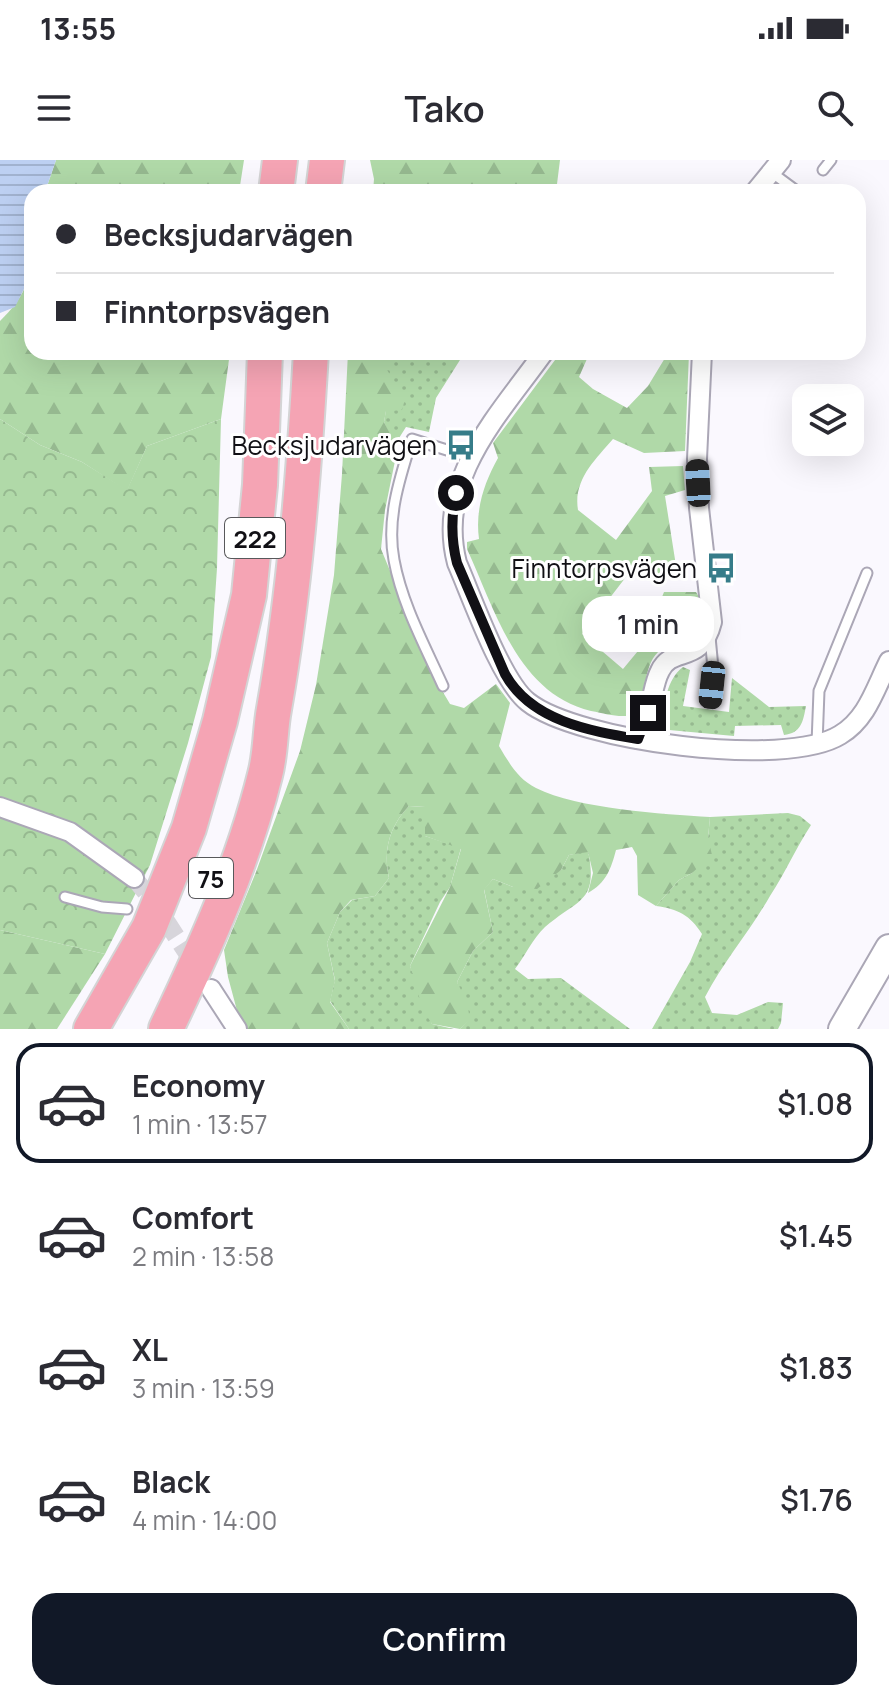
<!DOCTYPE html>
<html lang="en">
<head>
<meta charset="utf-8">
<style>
	:root { --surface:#fff; --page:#f7f7f7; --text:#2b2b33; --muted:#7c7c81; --line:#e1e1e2; --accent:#111827 }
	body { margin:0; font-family:Manrope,sans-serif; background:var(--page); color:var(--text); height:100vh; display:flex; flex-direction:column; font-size:30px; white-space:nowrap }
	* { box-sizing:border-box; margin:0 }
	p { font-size:26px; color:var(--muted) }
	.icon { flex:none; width:44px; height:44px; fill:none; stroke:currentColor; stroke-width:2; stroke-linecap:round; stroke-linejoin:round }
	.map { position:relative; height:869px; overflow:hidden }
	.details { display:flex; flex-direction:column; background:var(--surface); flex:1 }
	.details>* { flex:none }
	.top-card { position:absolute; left:24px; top:24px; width:842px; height:176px; border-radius:24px; box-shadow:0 8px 32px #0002; display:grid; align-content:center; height:176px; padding:0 32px; background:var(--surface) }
	.controls { position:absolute; left:792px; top:224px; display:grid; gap:16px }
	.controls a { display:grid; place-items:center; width:72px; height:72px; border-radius:16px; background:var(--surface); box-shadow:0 8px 32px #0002; font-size:40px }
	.end { position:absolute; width:36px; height:36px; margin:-18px; border:10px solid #111015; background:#fff; box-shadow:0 0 0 4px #fff }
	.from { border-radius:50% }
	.bubble { position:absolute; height:56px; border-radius:24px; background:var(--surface); box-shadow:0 8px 32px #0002; font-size:26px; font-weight:600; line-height:56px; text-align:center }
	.car { position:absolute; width:24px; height:48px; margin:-24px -12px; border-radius:10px; box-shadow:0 0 6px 2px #0007; background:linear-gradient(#222 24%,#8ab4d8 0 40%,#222 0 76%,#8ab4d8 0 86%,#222 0) }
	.top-card b { display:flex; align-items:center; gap:28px; height:76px; font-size:30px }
	.top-card b+b { border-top:2px solid var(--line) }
	.top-card i { width:20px; height:20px; background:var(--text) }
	ul { padding:14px 0 0; list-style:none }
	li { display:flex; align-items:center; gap:24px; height:120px; margin:0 16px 12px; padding:0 16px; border:4px solid transparent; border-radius:24px }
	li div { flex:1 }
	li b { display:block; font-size:30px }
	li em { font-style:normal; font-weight:600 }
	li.active { border-color:var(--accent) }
	li>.icon { width:72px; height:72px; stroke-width:1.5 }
	.cta { display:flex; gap:16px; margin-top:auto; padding:16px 32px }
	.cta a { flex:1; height:92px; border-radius:24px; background:var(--accent); color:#fff; font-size:32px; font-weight:600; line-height:92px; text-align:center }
	.status { display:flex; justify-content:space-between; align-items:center; height:56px; padding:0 40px; background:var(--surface); direction:ltr }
	.status svg { height:22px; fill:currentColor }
	header { display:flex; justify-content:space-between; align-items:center; height:104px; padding:0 32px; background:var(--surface); font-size:36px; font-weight:600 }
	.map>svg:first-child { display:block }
	.grass { fill:url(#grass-dots) }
	.forest { fill:url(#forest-firs) }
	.park { fill:url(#park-crowns) }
	.water { fill:url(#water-rules) }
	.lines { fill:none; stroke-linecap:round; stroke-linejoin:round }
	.minor-tunnel { stroke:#d7d5db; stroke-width:18; stroke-dasharray:18 9; stroke-linecap:butt }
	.service-casing { stroke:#aba7b6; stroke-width:13 }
	.minor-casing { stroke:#aba7b6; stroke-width:22 }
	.secondary-casing { stroke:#aba7b6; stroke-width:30 }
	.motorway-casing { stroke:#d4d4d5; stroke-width:38 }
	.service { stroke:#fff; stroke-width:9 }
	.minor { stroke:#fff; stroke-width:18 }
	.secondary { stroke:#fff; stroke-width:26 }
	.motorway { stroke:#f5a4b4; stroke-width:34 }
	.route { stroke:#111015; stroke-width:10 }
	.labels { text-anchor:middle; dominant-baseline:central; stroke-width:6; stroke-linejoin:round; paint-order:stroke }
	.shield { fill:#fff; stroke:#58585b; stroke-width:2 }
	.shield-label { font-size:24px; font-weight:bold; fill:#111015 }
	.poi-label { font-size:26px; fill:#111015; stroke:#fff; text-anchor:end }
</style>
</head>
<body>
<div class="status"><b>13:55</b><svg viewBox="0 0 49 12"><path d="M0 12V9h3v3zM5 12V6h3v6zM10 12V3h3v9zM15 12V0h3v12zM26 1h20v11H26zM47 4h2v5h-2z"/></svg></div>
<header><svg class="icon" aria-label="menu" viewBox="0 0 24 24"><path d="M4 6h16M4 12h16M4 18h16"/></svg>Tako<svg class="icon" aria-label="search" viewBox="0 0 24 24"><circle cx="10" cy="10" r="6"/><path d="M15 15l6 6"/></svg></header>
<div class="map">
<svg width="889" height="869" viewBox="0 0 889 869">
	<defs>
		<pattern id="grass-dots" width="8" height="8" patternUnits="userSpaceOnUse" patternTransform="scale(2)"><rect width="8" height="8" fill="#b0d9a8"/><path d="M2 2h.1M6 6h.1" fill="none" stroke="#96b990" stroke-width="1.8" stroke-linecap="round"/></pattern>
		<pattern id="forest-firs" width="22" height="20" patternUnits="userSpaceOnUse" patternTransform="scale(2)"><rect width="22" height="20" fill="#b0d9a8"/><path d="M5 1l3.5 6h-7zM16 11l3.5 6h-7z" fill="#96b990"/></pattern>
		<pattern id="park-crowns" width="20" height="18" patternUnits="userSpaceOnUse" patternTransform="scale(2)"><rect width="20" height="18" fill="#b0d9a8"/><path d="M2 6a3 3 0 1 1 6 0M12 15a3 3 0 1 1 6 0" fill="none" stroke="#96b990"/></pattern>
		<pattern id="water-rules" width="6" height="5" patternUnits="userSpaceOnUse" patternTransform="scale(2)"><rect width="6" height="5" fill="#bdd0f2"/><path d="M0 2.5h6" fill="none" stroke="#a1b2cf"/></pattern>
	</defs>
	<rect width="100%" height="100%" fill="#faf8fe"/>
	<g class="grass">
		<path d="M376,192H465L436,238L429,272L406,267L394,286L384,262L386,250Z"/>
		<path d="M683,507L690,510L683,546L729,552L732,518L769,547L806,546C803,562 801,573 784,575L781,565L735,566L734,576L669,570L661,563C665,543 666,520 683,507Z"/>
		<path d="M409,646L425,647V676L461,688L450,727L440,742L410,806L432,864L454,869H349L330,841L335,820L327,783L340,752L352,740L375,736L389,718C383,690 389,667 409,646Z"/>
		<path d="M788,653L800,656L811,665C796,688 785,713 770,736C750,771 724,801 705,837L712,853L737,855L768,842L783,843L781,863L778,869H652L690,802L702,774C690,755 678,749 656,746L679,720L692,713L708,678L710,657Z"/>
		<path d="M588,691C599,743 577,739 545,767C533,778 525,796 515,809L528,819L561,818L630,869H460L469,860L457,822L473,791L493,772L484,729L493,719L513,727L561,710L569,695Z"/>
	</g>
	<g class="forest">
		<path d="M56,0H244L239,32H45Z"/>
		<path d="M370,0H560L556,32H373L374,19Z"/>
		<path d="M32,81V192H230L221,259L147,286L127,331L82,302L40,285L0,259V161C27,135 31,118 32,81Z"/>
		<path d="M348,192H376L405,239L402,250L386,251L384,262L392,278L396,296L385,350L381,389L434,517L450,544L464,548L496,524L510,543L499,586C509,603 518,619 536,628C578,649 663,654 710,657L708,678L712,695L692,713L679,720L656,746L638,735L637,696L632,687L616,690C611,709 606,723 588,733L593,713L588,692L569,695L561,710L537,729L513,727L493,719L484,730L493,772L473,791L457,822L467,842L470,860L460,869L432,864L423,850L410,806L450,727L461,689L425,676V647L409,646C389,667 383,690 389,718L375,736L351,740L340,752L327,783L335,821L330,842L349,869H246L239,858L228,817L224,790L256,712L300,591L316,525L334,415L342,314Z"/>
		<path d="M561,192H590L579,217L593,229L627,248L648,226L665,198L675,192L689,193L685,291L644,293L613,279C595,300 573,320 578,350L616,380L652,331L649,307L683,306L685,330L665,336L677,412L662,420L629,413L582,474L623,509L667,456L660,442L664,432H696C706,447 703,459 698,475C686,482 672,484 661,490C643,501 647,537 634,555C618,558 607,554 591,551C518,534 495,450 467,389V382L479,379C475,350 484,323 498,298L493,283Z"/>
		<path d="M0,770L105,794L57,869H0Z"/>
	</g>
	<path class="park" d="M0,259L40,285L82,302L127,330L147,286L221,259L217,408L211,497L188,583L150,705L105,794L0,770Z"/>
	<path class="water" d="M0,0H56L45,32H32V77L26,90L31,115L15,147L0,153Z"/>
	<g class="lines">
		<path class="minor-tunnel" d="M134,718L153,741L198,810"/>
		<g class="service-casing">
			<g id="service">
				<path d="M823,10L831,0"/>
				<path d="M771,12L798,32"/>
				<path d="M443,526C425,486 402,444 394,400C386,359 400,317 412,279L469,297"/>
				<path d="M710,541L713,508L710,477"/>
				<path d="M817,584L819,531L867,413"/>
				<path d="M65,737L102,747L127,749"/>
			</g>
		</g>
		<g class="minor-casing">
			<g id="minor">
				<path d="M755,32L781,0"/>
				<path d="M544,192C499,255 435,319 457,403C472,437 501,521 528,542C577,581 785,609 840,575C867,559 875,529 889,501"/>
				<path d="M638,579C642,569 646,559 649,549C653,537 654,522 660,511C672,485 701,506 712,462L699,348L697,299L702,192"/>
				<path d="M0,647L70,672L134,718"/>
				<path d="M211,829L237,869"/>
			</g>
		</g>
		<g class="secondary-casing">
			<path id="secondary" d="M842,869L889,788"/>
		</g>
		<g class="motorway-casing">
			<g id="motorway">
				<path d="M276,32L280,0"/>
				<path d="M323,32L327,0"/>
				<path d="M91,869L149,768L189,668L220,561L249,435L260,325L265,192"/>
				<path d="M166,869C205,787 243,704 265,615C271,593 270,570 274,549C295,430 304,312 311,192"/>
			</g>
		</g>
		<use href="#service" class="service"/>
		<use href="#minor" class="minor"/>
		<use href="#secondary" class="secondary"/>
		<use href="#motorway" class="motorway"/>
	</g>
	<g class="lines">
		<path class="route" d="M456,333C451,357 451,380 457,403L505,514C531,561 590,571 638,579L648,553"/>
	</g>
	<defs>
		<g id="bus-bare" transform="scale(2.4)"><path d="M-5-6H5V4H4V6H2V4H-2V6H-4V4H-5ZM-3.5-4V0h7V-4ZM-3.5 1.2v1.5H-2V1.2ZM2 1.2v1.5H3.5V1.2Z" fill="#367c89" stroke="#fff" stroke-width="2.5" paint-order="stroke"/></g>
	</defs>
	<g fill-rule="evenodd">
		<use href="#bus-bare" x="461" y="285"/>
		<use href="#bus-bare" x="721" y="408"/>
	</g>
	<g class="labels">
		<g class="shield">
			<rect x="225" y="358" width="60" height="40" rx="6"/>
			<rect x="189" y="698" width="44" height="40" rx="6"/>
		</g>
		<g class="shield-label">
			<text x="255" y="378">222</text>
			<text x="211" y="718">75</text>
		</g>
		<g class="poi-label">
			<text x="437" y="285">Becksjudarvägen</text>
			<text x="697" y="408">Finntorpsvägen</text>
		</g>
	</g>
</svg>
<div class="controls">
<a><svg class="icon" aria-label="layers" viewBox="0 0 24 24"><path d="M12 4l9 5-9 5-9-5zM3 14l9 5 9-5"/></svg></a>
</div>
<i class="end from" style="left:456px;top:333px"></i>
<i class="end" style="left:648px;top:553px"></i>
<div class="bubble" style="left:582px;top:436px;width:132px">1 min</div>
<i class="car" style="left:698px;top:323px;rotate:357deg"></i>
<i class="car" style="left:712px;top:525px;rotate:186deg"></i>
<div class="top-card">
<b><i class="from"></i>Becksjudarvägen</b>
<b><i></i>Finntorpsvägen</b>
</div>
</div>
<section class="details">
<ul>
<li class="active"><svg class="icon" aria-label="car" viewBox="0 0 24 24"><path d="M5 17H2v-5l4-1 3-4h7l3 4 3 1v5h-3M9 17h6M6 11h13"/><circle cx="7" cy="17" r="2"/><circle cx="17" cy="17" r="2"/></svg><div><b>Economy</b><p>1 min · 13:57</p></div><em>$1.08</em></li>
<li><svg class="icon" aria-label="car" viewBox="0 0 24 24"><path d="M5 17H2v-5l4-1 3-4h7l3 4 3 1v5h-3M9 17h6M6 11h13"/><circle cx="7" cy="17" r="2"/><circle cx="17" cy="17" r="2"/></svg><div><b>Comfort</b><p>2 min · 13:58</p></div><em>$1.45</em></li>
<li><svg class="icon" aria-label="car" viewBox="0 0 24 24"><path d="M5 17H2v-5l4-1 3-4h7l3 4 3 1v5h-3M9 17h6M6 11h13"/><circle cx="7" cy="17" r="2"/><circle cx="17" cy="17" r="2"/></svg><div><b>XL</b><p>3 min · 13:59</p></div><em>$1.83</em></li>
<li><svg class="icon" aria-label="car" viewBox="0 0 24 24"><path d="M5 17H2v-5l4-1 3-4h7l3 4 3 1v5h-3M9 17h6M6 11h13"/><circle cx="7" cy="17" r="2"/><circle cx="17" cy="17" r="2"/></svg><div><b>Black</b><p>4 min · 14:00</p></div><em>$1.76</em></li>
</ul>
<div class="cta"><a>Confirm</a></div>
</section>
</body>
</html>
